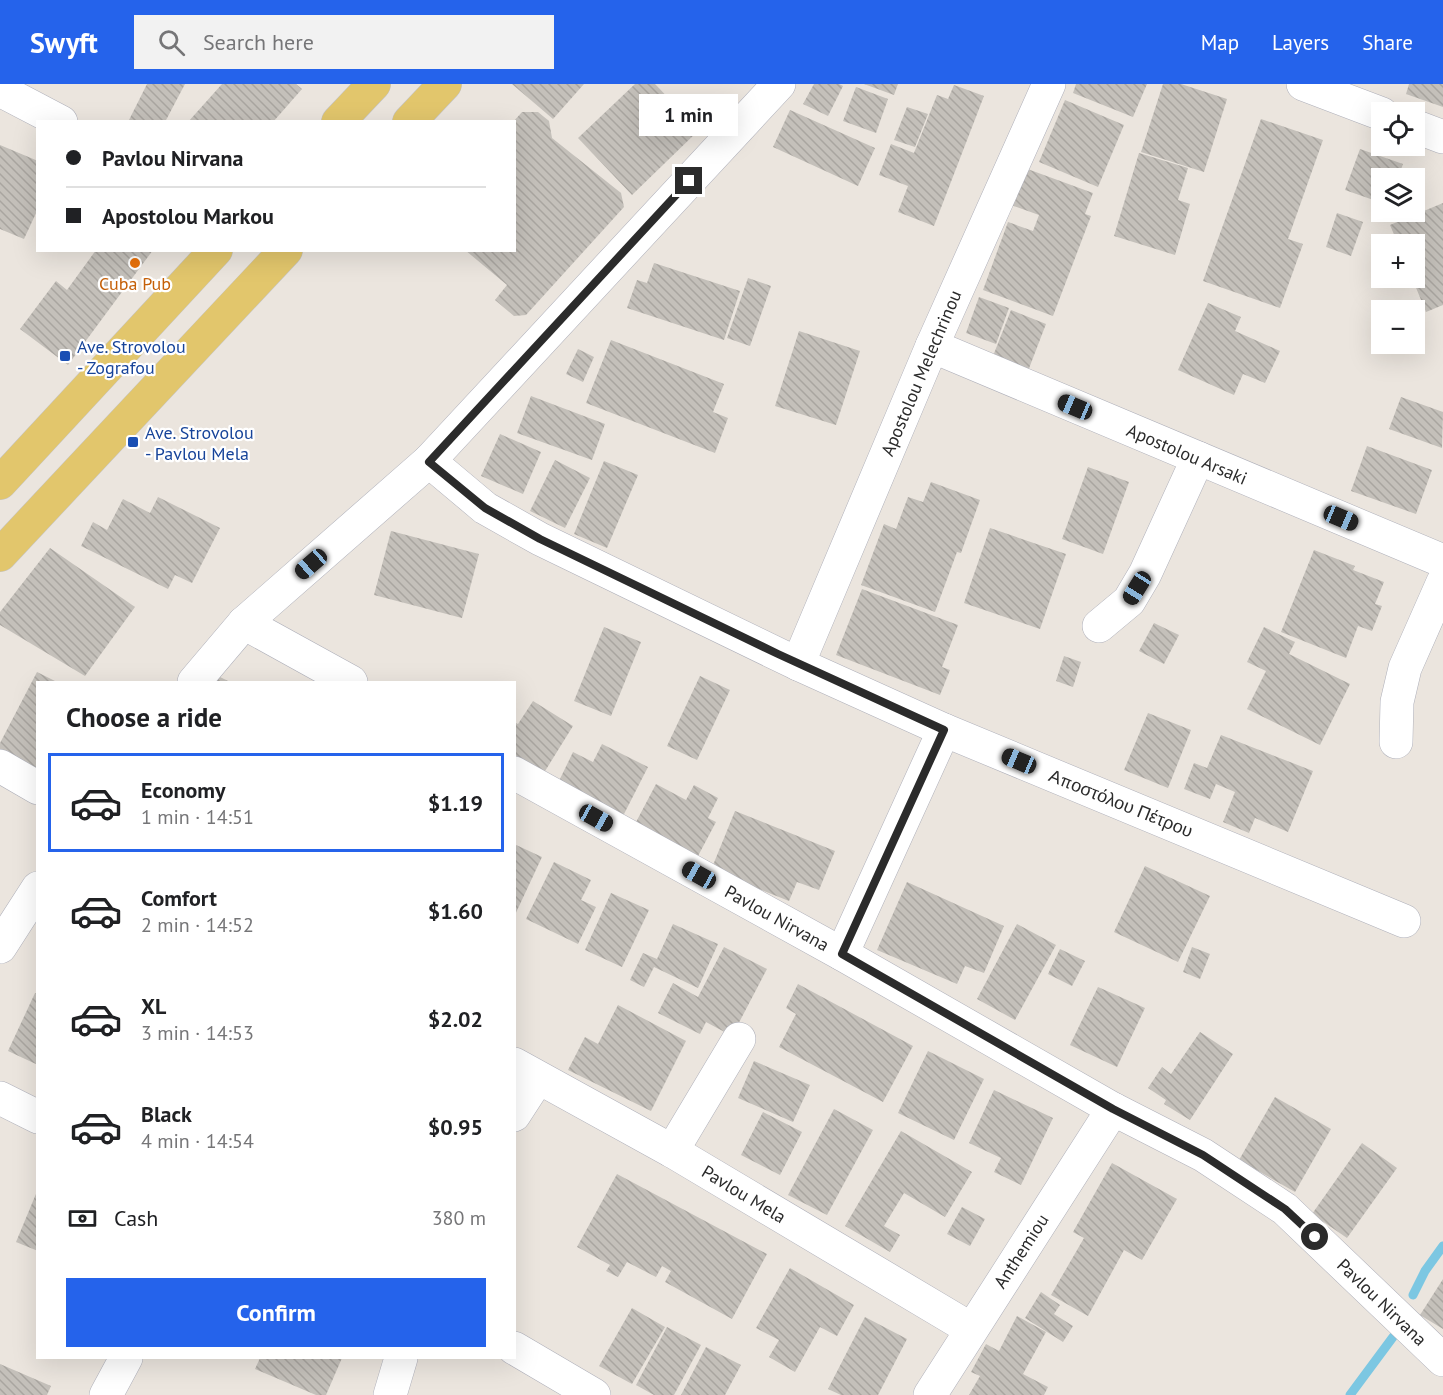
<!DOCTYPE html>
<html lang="en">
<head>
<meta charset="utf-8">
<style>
	:root { --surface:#fff; --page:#f2f2f2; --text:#202124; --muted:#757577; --line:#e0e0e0; --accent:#2563eb }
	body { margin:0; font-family:"PT Sans",sans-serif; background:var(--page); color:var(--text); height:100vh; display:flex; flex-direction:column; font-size:22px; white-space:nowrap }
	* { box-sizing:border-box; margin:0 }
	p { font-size:20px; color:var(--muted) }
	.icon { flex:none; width:33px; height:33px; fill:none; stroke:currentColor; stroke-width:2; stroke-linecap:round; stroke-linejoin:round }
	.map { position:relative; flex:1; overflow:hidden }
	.details { position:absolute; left:36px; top:597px; width:480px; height:678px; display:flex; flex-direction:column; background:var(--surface); border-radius:0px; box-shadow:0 6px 24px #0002 }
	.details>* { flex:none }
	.top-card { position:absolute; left:36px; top:36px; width:480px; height:132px; border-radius:0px; box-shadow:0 6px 24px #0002; display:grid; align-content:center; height:132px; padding:0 30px; background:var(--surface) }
	.buttons { position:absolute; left:1371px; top:18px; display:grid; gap:12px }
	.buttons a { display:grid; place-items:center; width:54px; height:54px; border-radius:0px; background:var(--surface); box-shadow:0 6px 24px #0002; font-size:30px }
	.end { position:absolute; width:27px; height:27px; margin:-14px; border:8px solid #2b2b2b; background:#fff; box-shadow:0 0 0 3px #fff }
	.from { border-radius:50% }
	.bubble { position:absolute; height:42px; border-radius:0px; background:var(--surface); box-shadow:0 6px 24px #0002; font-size:20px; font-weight:600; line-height:42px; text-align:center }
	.car { position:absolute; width:18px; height:36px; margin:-18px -9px; border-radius:8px; box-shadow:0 0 4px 2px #0007; background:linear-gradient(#222 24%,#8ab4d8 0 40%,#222 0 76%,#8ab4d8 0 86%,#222 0) }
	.top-card b { display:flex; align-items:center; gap:21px; height:57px; font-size:22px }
	.top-card b+b { border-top:2px solid var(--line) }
	.top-card i { width:15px; height:15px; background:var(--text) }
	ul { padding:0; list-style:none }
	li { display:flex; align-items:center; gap:18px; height:99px; margin:0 12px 9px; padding:0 18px; border:3px solid transparent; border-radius:0px }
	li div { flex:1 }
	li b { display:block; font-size:22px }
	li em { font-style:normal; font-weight:600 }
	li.on { border-color:var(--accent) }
	li>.icon { width:54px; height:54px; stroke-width:1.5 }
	h2 { padding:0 30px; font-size:27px; line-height:72px }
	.pay { display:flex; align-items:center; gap:15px; height:66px; padding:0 30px; font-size:22px }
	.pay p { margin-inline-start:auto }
	.primary-button { display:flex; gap:12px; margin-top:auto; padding:12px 30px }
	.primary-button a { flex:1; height:69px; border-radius:0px; background:var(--accent); color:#fff; font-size:24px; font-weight:600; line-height:69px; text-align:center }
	header { display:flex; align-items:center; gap:36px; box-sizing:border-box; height:84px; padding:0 30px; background:var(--accent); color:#fff }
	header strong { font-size:28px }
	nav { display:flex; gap:33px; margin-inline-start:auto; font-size:21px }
	.search { width:420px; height:54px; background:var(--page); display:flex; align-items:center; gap:15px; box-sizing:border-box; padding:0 21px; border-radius:0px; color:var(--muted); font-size:22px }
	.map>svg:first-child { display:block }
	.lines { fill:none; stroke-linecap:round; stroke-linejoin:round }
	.stream { stroke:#7cc7e2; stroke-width:9 }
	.building { fill:url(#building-back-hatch) }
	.minor-casing { stroke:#afb0ba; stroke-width:34 }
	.major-casing { stroke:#c4c4c4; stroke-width:34 }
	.minor { stroke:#fff; stroke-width:33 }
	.major { stroke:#e2c66c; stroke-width:33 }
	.route { stroke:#2b2b2b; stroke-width:8 }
	.food-dot { fill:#e8710a; stroke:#fff; stroke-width:2 }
	.transit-dot { fill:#1a4fb4; stroke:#fff; stroke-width:2 }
	.labels { text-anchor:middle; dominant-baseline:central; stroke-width:4.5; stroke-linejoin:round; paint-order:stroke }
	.food-label { font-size:18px; fill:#c56008; stroke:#fff }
	.transit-label { font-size:18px; fill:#164399; stroke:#fff; text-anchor:start }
	.street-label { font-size:18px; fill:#2b2b2b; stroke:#fff }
</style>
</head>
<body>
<header>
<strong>Swyft</strong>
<div class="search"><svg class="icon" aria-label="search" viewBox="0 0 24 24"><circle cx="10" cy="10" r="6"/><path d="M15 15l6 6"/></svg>Search here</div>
<nav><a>Map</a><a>Layers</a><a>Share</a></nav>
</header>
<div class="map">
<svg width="1443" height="1311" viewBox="0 0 1443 1311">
	<defs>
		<pattern id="building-back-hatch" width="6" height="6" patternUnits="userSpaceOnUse" patternTransform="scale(1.5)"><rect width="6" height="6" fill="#c4c0ba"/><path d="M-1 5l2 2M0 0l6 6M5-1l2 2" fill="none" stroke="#a9a5a0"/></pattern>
	</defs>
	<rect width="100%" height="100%" fill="#ebe5de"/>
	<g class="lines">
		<g class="stream">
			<path d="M1413,1211L1425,1187L1443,1162"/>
			<path d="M1350,1311L1393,1253"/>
		</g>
	</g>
	<g class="building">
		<path d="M147,0H185L165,38H128Z"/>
		<path d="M222,0H296L302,5L273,38H188Z"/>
		<path d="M512,0H584L553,35Z"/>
		<path d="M635,0H655L699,46L632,111L578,54Z"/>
		<path d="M814,0H839L843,2L828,32L803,20Z"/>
		<path d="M864,0H898L894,11Z"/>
		<path d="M1076,0H1147L1133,33L1073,9Z"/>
		<path d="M1163,0H1181L1227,15L1204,88L1141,68Z"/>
		<path d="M1409,0H1443V23L1406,10Z"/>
		<path d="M954,1L984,12L934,142L898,128L908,102L879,91L891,60L914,69L937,11L948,15Z"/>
		<path d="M856,3L888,15L876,49L843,37Z"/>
		<path d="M1065,16L1124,41L1098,103L1039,78Z"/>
		<path d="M907,23L928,30L915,63L894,56Z"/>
		<path d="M790,26L875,64L858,102L773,63Z"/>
		<path d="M522,28H538L549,37L552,54L621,109L624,123L526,231L514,232L495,216L507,201L465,166H514V38H513Z"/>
		<path d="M1261,35L1323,56L1288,155L1303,160L1280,224L1203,197Z"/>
		<path d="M0,61L38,77V125L24,155L0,145Z"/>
		<path d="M1360,65L1403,80L1398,94H1382V119L1345,106Z"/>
		<path d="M1139,69L1188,84L1178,116L1190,120L1175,171L1114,152Z"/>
		<path d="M1022,83L1093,109L1085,130L1091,132L1053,232L983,206L1008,138L1033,147L1039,131L1008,120Z"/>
		<path d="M1443,119V221L1426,228L1412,194H1414V160H1398L1390,141Z"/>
		<path d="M1337,129L1363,138L1351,172L1326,163Z"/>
		<path d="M96,166H153L68,281L20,245L56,197L67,206Z"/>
		<path d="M654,179L740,207L724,256L627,224L637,196L647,199Z"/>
		<path d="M748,194L771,202L750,262L727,254Z"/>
		<path d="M979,213L1009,224L996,260L966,249Z"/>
		<path d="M1208,219L1241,233L1235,247L1280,267L1265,299L1243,290L1234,311L1178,286Z"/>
		<path d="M1011,226L1046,240L1028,287L993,272Z"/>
		<path d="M799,247L860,267L836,341L775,322Z"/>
		<path d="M611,256L724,300L713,328L728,334L715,369L586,319Z"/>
		<path d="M578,265L594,273L583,298L566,290Z"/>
		<path d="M531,312L605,340L592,376L517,349Z"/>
		<path d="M1401,313L1443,328L1442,364L1389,345Z"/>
		<path d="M500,350L541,368L523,410L481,392Z"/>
		<path d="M1367,362L1432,386L1416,430L1351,407Z"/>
		<path d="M555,376L590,394L565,444L530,427Z"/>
		<path d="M604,377L638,391L607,464L574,450Z"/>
		<path d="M1088,383L1129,398L1103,470L1062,455Z"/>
		<path d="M931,398L980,416L961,469L957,468L935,528L861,501L884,440L896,445L908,413L923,418Z"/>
		<path d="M158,413L220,444L192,499L175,491L168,505L81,462L93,438L107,446L123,415L150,429Z"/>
		<path d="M990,444L1066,470L1040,545L964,519Z"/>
		<path d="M391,447L479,470L462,534L374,511Z"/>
		<path d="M50,464L135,523L85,592L0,541V528Z"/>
		<path d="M1314,466L1355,482L1353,486L1384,498L1375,520L1382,522L1372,547L1358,542L1346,574L1281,548Z"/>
		<path d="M862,505L958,541L942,583L950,586L940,611L836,571Z"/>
		<path d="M1154,539L1179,551L1164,580L1139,567Z"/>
		<path d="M604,543L641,558L611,632L574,617Z"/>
		<path d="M1264,543L1295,558L1289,570L1350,600L1320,661L1247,625L1266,587L1247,578Z"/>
		<path d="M1064,572L1081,578L1073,603L1056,597Z"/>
		<path d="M37,588L57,598H38V693L0,673V659Z"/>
		<path d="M216,591L230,598H211Z"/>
		<path d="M700,592L730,606L697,676L667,662Z"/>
		<path d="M533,617L573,642L542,692L514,675V638L518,640Z"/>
		<path d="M1148,629L1191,646L1168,704L1124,686Z"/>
		<path d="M1221,651L1313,687L1288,748L1255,734L1249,749L1223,738L1235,708L1216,700L1210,715L1184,705L1194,679L1207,684Z"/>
		<path d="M602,660L648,683L623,732L558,699L573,668L593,678Z"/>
		<path d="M656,700L686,716L694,701L718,714L708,734L716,738L698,772L635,740Z"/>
		<path d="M735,727L835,767L819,806L797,798L789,817L711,786Z"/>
		<path d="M514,760L542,773L514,833Z"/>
		<path d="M554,778L591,796L581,816L596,823L578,860L526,835Z"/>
		<path d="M1145,782L1210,812L1178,878L1114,848Z"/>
		<path d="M907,798L1004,842L984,889L965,882L957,900L877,866Z"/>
		<path d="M611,809L649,826L622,883L585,866Z"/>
		<path d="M673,840L718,860L698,904L654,883L644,903L630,896L643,869L657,875Z"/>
		<path d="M1017,840L1056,861L1015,936L977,915Z"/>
		<path d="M724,863L767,885L732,952L706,938L700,950L658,929L673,899L698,913Z"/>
		<path d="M1192,863L1210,870L1200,895L1183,888Z"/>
		<path d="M1060,865L1085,877L1072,902L1048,890Z"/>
		<path d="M798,900L913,962L883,1018L779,963L796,930L786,924Z"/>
		<path d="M1098,903L1145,924L1117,983L1070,961Z"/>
		<path d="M35,909L38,910V981L8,967Z"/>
		<path d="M618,921L686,957L651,1027L568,986L585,953L598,960Z"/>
		<path d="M1200,948L1233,970L1190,1036L1164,1020L1166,1016L1148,1004L1162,983L1171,990Z"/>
		<path d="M928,967L984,995L954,1056L898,1029Z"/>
		<path d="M754,977L810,1001L793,1038L738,1014Z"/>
		<path d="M994,1006L1053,1034L1021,1101L994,1088L1001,1074L969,1059Z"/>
		<path d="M1275,1013L1331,1045L1295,1108L1239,1076Z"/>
		<path d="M834,1025L873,1046L827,1131L788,1111Z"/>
		<path d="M763,1028L802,1048L780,1091L741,1071Z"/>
		<path d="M901,1047L972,1088L945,1133L904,1109L884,1142L900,1151L890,1168L845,1142Z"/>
		<path d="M1362,1059L1397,1084L1347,1154L1312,1130Z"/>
		<path d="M1112,1079L1177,1115L1142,1176L1124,1166L1088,1232L1051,1211L1084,1154L1073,1148Z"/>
		<path d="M617,1090L767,1170L732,1235L665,1198L671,1187L662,1182L656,1193L627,1178L618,1193L606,1187L610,1181L577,1163Z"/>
		<path d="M38,1105V1167L16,1158Z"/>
		<path d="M962,1123L985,1135L970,1162L947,1150Z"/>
		<path d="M790,1184L854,1221L837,1252L820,1243L795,1288L769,1273L779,1256L756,1244Z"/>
		<path d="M1443,1195V1245L1420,1231Z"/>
		<path d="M1041,1208L1060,1221L1054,1230L1073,1242L1063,1258L1025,1234Z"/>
		<path d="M632,1224L665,1243L632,1300L599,1282Z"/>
		<path d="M1017,1232L1046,1248L1023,1290L1048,1303L1044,1311H969L980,1292L971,1288L986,1260L999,1267Z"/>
		<path d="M865,1233L907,1255L878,1311H841L828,1305Z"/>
		<path d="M667,1243L701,1261L674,1311H654L636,1301Z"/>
		<path d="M706,1263L741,1281L725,1311H681Z"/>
		<path d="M260,1274H342L326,1311H316L255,1285Z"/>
		<path d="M0,1280L51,1302L47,1311H0Z"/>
	</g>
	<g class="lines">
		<g class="minor-casing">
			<g id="minor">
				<path d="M1303,0L1382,30"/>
				<path d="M0,6L61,38"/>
				<path d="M1414,42L1443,53"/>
				<path d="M932,262L1443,477"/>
				<path d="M429,377L485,424L540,455L798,580L944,646L1404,837"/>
				<path d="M244,539L351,598"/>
				<path d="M1099,542L1129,517L1145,490L1198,374"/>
				<path d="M798,580L932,262L1049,0"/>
				<path d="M194,598L244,539L429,377L779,0"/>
				<path d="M1396,658L1397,618L1405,584L1443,498"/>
				<path d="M0,682L38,704"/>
				<path d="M514,689L842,870L1113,1025L1203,1071L1285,1125L1443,1276"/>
				<path d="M0,863L38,804"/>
				<path d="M842,870L944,646"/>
				<path d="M514,980L672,1067L971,1245"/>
				<path d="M0,1014L38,1033"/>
				<path d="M514,1031L538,994"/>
				<path d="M672,1067L739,955"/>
				<path d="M514,1264L594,1311"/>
				<path d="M106,1311L126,1274"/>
				<path d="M390,1311L401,1274"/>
				<path d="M930,1311L1113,1025"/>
			</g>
		</g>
		<g class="major-casing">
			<g id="major">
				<path d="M338,38L374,0"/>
				<path d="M409,38L445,0"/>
				<path d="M0,399L216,166"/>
				<path d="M0,471L286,166"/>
			</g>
		</g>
		<use href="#minor" class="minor"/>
		<use href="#major" class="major"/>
	</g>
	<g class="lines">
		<path class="route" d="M689,97L429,378L485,424L540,455L778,570L944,646L842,870L1113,1025L1203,1071L1285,1125L1315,1153"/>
	</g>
	<circle class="food-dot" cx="135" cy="179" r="6"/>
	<g class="transit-dot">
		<rect x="59" y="266" width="12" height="12" rx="3"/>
		<rect x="127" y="352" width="12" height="12" rx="3"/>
	</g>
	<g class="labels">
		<g class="food-label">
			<text x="135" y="199">Cuba Pub</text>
		</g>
		<g class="transit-label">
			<text x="77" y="262">Ave. Strovolou<tspan x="77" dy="21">- Zografou</tspan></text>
			<text x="145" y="348">Ave. Strovolou<tspan x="145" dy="21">- Pavlou Mela</tspan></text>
		</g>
		<g class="street-label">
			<text transform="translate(921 289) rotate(-67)">Apostolou Melechrinou</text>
			<text transform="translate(1187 370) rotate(23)">Apostolou Arsaki</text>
			<text transform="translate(1121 719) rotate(22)">Αποστόλου Πέτρου</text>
			<text transform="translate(777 834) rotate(29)">Pavlou Nirvana</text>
			<text transform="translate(744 1110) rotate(31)">Pavlou Mela</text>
			<text transform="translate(1021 1167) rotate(-57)">Anthemiou</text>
			<text transform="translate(1382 1218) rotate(44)">Pavlou Nirvana</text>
		</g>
	</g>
</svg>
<div class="buttons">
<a><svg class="icon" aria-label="locate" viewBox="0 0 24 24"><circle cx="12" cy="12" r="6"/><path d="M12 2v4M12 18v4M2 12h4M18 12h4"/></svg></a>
<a><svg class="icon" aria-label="layers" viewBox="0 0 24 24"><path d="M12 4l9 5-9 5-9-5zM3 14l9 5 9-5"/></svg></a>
<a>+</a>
<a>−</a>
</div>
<i class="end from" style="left:1315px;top:1153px"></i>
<i class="end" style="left:689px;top:97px"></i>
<div class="bubble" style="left:639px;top:10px;width:99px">1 min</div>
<i class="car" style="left:1075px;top:323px;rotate:293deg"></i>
<i class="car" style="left:1341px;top:434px;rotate:113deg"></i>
<i class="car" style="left:311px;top:480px;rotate:229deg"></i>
<i class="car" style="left:1137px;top:504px;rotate:212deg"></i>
<i class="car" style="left:1019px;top:677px;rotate:293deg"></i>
<i class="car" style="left:596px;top:734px;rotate:119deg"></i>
<i class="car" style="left:699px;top:791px;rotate:299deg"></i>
<div class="top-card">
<b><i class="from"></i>Pavlou Nirvana</b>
<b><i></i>Apostolou Markou</b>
</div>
<section class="details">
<h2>Choose a ride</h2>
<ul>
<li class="on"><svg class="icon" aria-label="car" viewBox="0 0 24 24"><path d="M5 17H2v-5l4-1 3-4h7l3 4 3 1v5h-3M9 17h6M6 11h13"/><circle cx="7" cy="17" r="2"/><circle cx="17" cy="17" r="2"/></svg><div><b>Economy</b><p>1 min · 14:51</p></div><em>$1.19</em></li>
<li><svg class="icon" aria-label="car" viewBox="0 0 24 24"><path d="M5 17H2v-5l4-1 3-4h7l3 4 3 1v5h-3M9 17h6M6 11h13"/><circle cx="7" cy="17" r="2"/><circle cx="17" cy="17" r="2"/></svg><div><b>Comfort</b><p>2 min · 14:52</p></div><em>$1.60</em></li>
<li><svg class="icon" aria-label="car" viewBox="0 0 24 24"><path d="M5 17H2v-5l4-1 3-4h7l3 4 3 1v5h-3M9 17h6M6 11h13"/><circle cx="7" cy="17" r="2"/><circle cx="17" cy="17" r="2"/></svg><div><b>XL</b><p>3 min · 14:53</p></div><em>$2.02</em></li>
<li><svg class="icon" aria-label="car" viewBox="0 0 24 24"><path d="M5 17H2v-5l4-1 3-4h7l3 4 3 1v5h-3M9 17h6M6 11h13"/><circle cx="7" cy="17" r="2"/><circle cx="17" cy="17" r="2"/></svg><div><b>Black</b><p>4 min · 14:54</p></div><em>$0.95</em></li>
</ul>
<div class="pay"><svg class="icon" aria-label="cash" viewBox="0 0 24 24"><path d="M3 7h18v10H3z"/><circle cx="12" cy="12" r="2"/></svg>Cash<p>380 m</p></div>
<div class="primary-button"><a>Confirm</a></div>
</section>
</div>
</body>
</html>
